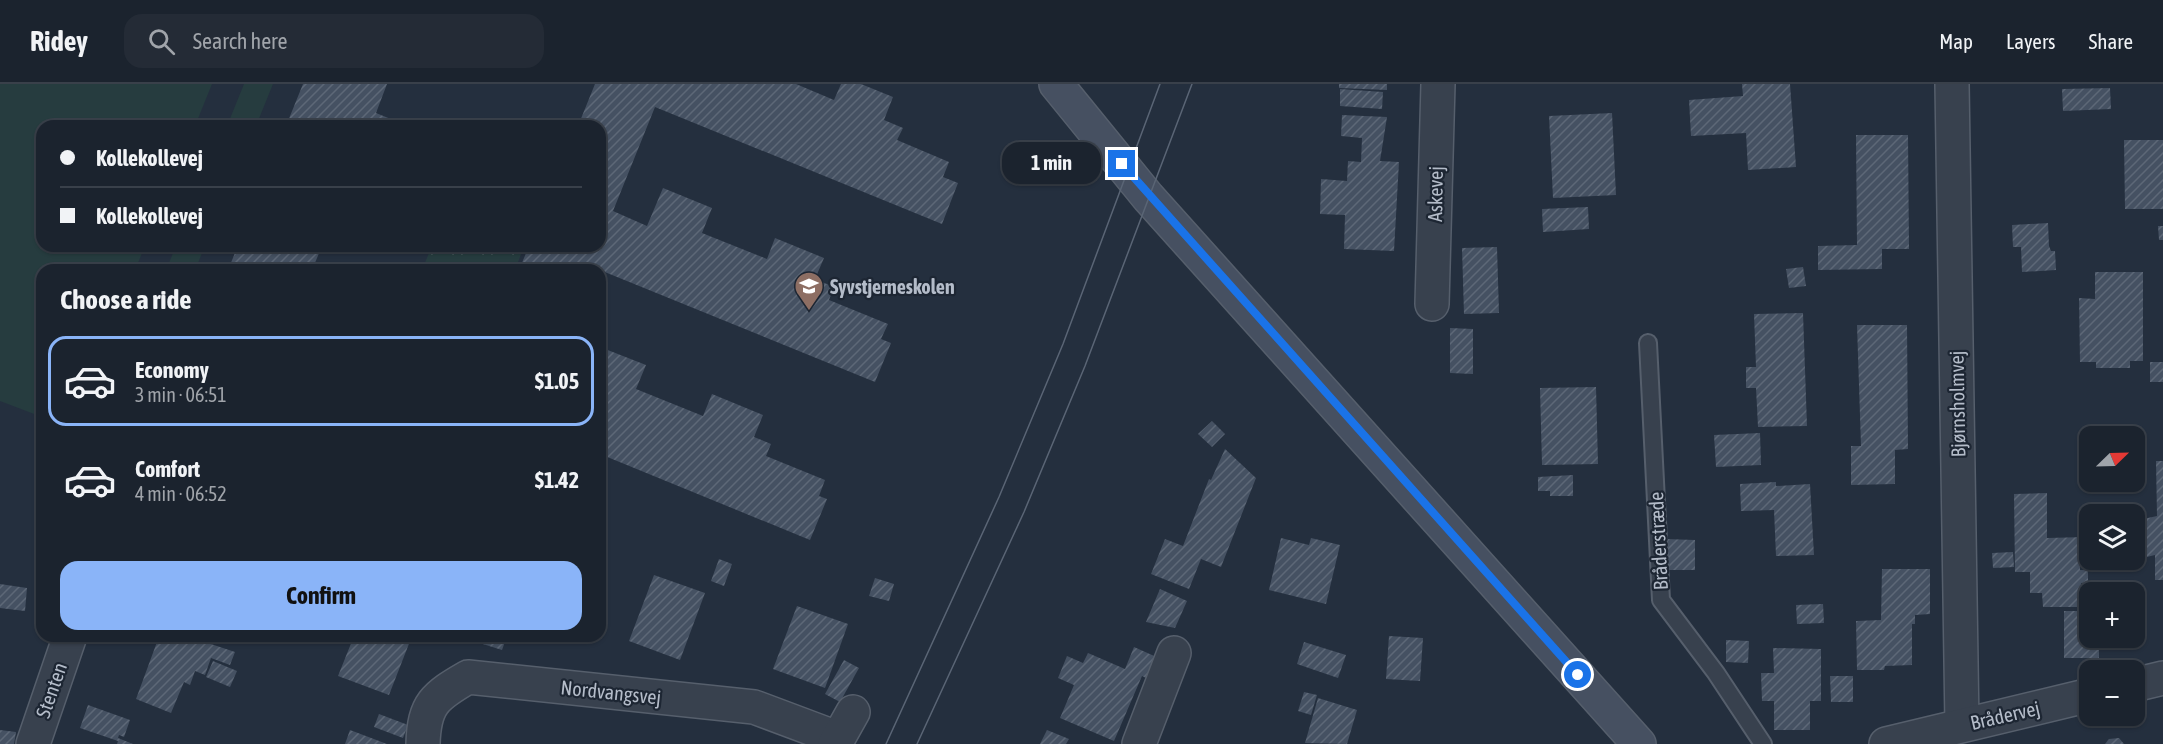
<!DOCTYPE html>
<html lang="en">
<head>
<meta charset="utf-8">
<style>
	:root { --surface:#1b232e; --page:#242b36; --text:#f1f3f6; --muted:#a0a4aa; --line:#39404a; --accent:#8ab4f8 }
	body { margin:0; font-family:"Asap Condensed",sans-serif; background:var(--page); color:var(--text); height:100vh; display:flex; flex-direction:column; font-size:22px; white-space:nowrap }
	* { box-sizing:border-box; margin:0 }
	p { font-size:20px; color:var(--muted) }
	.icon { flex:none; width:33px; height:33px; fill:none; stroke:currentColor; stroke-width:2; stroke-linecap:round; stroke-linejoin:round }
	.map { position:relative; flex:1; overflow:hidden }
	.details { position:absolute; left:36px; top:180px; width:570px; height:378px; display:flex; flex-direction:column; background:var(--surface); border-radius:18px; box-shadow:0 2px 4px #0004,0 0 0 2px var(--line) }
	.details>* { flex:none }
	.guide { position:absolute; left:36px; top:36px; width:570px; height:132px; border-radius:18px; box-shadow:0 2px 4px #0004,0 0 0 2px var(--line); display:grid; align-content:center; height:132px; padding:0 24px; background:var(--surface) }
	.needle { width:39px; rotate:67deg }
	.fabs { position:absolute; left:2079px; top:342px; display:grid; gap:12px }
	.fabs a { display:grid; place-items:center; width:66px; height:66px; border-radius:12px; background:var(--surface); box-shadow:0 2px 4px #0004,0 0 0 2px var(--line); font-size:30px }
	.end { position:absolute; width:27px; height:27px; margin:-14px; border:8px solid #1a73e8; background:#fff; box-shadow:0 0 0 3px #fff }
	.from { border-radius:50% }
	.bubble { position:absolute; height:42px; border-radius:18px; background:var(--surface); box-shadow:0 2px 4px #0004,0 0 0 2px var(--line); font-size:20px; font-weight:700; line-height:42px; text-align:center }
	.guide b { display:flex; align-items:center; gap:21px; height:57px; font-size:22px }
	.guide b+b { border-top:2px solid var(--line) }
	.guide i { width:15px; height:15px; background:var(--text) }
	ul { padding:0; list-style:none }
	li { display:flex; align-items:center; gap:18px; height:90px; margin:0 12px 9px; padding:0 12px; border:3px solid transparent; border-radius:18px }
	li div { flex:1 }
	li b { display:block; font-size:22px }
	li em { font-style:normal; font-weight:700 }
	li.current { border-color:var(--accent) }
	li>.icon { width:54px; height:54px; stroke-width:1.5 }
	h2 { padding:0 24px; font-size:27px; line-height:72px }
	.primary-button { display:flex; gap:12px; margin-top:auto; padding:12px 24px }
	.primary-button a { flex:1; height:69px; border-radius:18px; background:var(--accent); color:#111; font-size:24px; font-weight:700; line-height:69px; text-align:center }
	header { display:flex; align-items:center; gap:36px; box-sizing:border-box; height:84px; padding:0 30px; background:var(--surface); border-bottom:2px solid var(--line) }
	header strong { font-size:28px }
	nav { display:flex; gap:33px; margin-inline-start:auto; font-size:21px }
	.search { width:420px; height:54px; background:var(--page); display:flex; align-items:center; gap:15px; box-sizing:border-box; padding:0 21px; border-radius:18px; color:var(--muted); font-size:22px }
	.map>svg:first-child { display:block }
	.park { fill:url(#park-crowns) }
	.garden { fill:#263c3f }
	.building { fill:url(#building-hatch) }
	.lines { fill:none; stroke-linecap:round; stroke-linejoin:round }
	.lane-casing { stroke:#565f6c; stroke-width:20 }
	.street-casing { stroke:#565f6c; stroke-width:36 }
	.secondary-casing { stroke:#565f6c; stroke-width:36 }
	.lane { stroke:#38414e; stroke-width:16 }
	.street { stroke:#38414e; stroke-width:33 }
	.secondary { stroke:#465061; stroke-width:33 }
	.tram { stroke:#5a6575; stroke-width:1.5 }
	.route { stroke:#1a73e8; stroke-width:8 }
	.labels { text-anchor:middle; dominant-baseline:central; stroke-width:4.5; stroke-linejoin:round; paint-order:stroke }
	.street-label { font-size:20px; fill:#b4bcc9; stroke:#1d2633 }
	.poi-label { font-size:20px; font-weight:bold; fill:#b4bcc9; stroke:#1d2633; text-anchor:start }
</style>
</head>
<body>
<header>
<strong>Ridey</strong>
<div class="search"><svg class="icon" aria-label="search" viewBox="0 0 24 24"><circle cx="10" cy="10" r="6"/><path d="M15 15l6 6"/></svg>Search here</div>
<nav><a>Map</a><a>Layers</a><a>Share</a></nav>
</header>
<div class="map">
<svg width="2163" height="660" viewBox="0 0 2163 660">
	<defs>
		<pattern id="park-crowns" width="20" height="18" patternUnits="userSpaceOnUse" patternTransform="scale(1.5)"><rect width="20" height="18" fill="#263c3f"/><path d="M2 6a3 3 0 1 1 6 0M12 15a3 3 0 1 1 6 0" fill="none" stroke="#435659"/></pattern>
		<pattern id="building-hatch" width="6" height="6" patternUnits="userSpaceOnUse" patternTransform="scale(1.5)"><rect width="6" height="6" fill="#455162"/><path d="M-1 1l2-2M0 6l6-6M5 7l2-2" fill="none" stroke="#5d6877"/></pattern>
	</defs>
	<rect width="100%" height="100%" fill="#242f3e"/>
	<path class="park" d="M432,162H524L515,186H422Z"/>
	<g class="garden">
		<path d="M0,0H212L195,42H42V162H145L135,186H42V333L0,317Z"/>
		<path d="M244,0H273L256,42H227Z"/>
		<path d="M176,162H205L195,186H166Z"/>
	</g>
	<g class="building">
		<path d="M303,0H387L376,29L408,42H286Z"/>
		<path d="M595,0H796L834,16L841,0H861L893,13L884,36L903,44L897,56L949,78L943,93L958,99L942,140L655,23L613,127L647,142L663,104L712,124L702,149L767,175L775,154L824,174L815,195L834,203L829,216L888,240L881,255L891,259L875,298L590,182L589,186H519L529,162H600V42H578Z"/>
		<path d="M1339,0H1387V6L1339,4Z"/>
		<path d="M1742,0H1790L1796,83L1748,86L1746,49L1691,52L1689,16L1743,12Z"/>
		<path d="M2110,4L2111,25L2063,27L2062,5Z"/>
		<path d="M1340,5L1383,8L1382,25L1340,22Z"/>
		<path d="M1612,29L1616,111L1553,114L1549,32Z"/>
		<path d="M1342,31L1387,33L1380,77L1399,78L1394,167L1344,165L1345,131L1320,130L1321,95L1347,97L1348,77L1361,78L1362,54L1341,52Z"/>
		<path d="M1856,51H1908L1909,165H1882V185L1818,186V162L1857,161Z"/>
		<path d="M2124,56H2163V125H2125Z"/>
		<path d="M1588,123L1589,145L1543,148L1542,125Z"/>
		<path d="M2048,139L2049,162L2051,167H2055L2056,186L2022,188L2021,163H2013L2012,141Z"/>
		<path d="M2158,142H2163V156H2159Z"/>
		<path d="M233,162H322L312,186H228L237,164Z"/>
		<path d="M1497,163L1499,229L1464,230L1462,164Z"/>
		<path d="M1803,183L1806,202L1789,204L1786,185Z"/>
		<path d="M2095,188H2143V277H2130V284H2096V278H2080L2079,214L2095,215Z"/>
		<path d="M1803,229L1807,342L1758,343L1756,304H1746V283H1756L1754,230Z"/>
		<path d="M1857,241H1907L1908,365L1895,366V400L1851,401V362H1861Z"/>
		<path d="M1450,244L1473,245V290L1450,289Z"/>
		<path d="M600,263L646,281L636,305L703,332L712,310L763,331L754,353L771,360L766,372L825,396L819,412L827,415L810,456L600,370Z"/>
		<rect x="2150" y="278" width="13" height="20"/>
		<path d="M1596,303L1598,380L1542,381L1540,304Z"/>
		<path d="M1212,337L1225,350L1212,363L1198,350Z"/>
		<path d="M1760,349L1761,381L1716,383L1714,351Z"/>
		<path d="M1225,365L1256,394L1221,483L1201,475L1189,505L1151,490L1165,455L1183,462L1209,395L1211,396Z"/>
		<path d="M2156,377H2163V496H2155V471L2134,476V437L2157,432Z"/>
		<path d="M2090,379V399H2078L2077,380Z"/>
		<path d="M1573,391V412H1550V407H1538V393Z"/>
		<path d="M1776,398V402L1810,400L1814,471L1776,472L1774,426L1741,427L1740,400Z"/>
		<path d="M2047,409V454L2086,453V471L2080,472V486H2088V499H2081V523H2043L2042,509H2030V488H2015L2014,410Z"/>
		<path d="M1281,454L1309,461L1311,454L1340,461L1326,520L1269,506Z"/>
		<path d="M1666,455L1695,456V486H1666Z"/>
		<path d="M2013,468L2014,483L1993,484L1992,469Z"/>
		<path d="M719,475L732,480L724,502L711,497Z"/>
		<path d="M1882,485H1930V530L1915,531V540H1912V581L1885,582L1884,586H1857L1856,537L1881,536Z"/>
		<path d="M654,491L705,509L680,576L629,557Z"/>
		<path d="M875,494L894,500L889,517L869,512Z"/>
		<path d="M0,500L27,504L25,527L0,524Z"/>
		<path d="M1160,505L1187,517L1175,544L1146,538Z"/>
		<path d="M1823,520L1824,539L1797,540L1796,521Z"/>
		<path d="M797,522L848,540L825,604L773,585Z"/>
		<path d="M2064,527H2090V554H2099V574H2064Z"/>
		<path d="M141,552H207L205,558L235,568L230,581L211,574L205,591L195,587L190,601L184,598L171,629L136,615L157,558Z"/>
		<path d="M354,552H412L389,611L338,592Z"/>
		<path d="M471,552H507L502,566L470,556Z"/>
		<path d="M1389,552L1423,554L1420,597L1386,595Z"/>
		<path d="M1726,556L1749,557L1748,579L1726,578Z"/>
		<path d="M1304,558L1346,571L1338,594L1297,580Z"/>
		<path d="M1134,563L1161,575L1152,597L1142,592L1114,657L1060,634L1074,601L1058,594L1067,572L1083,579L1088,569L1125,585Z"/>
		<path d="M1773,564L1821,565V617H1810V646H1774V617H1762L1761,589H1774Z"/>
		<path d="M844,576L859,584L840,618L825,610Z"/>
		<path d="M213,577L237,587L230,603L206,593Z"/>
		<path d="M1830,592H1853V618H1831Z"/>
		<path d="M1304,608L1317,611L1311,631L1298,627Z"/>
		<path d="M1318,614L1357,626L1347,660L1305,659Z"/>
		<path d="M88,621L130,636L124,653L119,651L118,654L133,660H117L118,657L80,644Z"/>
		<path d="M379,630L408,641L403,654L374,643Z"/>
		<path d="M0,646L16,648L14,660H0Z"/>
		<path d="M350,646L387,660H345Z"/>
		<path d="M1047,646L1069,655L1066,660H1040Z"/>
		<path d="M2119,654L2124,660H2105L2109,655Z"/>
	</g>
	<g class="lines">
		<g class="lane-casing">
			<path id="lane" d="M1648,259L1661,516L1716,589L1763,660"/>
		</g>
		<g class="street-casing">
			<g id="street">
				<path d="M1952,0L1962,641"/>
				<path d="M1432,220L1438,0"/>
				<path d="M2134,601L2163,594"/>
				<path d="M33,660L70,552"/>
				<path d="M423,660C424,620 435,612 468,593L754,623L837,654"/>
				<path d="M835,660L853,628"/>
				<path d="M1139,660L1174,569"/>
				<path d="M1886,660L2090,611"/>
			</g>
		</g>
		<g class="secondary-casing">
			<path id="secondary" d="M1056,0L1148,113L1639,660"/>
		</g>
		<use href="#lane" class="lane"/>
		<use href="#street" class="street"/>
		<use href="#secondary" class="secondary"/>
		<g class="tram">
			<path d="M886,660L999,413L1063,260L1160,0"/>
			<path d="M917,660L1024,428L1085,282L1192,0"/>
		</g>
	</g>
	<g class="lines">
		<path class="route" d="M1122,80L1578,591"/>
	</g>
	<defs>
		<g id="school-pin" transform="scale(1.5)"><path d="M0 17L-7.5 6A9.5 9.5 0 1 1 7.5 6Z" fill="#8d6e63" stroke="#1d2633"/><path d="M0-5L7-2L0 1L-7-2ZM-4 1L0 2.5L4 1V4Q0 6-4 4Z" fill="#fff"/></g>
	</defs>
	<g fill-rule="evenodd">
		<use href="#school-pin" x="809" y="202"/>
	</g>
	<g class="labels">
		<g class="street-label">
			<text transform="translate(1435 110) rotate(-89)">Askevej</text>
			<text transform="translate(1957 320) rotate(-91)">Bjørnsholmvej</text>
			<text transform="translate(1658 457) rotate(-93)">Bråderstræde</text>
			<text transform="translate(51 606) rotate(-71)">Stenten</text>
			<text transform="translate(611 608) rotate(6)">Nordvangsvej</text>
			<text transform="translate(2005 631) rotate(-13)">Brådervej</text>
		</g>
		<g class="poi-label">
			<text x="830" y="202">Syvstjerneskolen</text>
		</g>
	</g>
</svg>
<div class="fabs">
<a><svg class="needle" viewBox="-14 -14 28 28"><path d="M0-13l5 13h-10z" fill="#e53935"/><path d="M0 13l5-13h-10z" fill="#a0a4aa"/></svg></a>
<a><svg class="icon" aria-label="layers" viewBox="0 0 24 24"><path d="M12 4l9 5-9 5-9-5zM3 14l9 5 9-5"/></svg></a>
<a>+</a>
<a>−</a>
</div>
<i class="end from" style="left:1578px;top:591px"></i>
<i class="end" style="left:1122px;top:80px"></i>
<div class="bubble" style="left:1002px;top:58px;width:99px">1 min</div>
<div class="guide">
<b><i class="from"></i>Kollekollevej</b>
<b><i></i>Kollekollevej</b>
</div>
<section class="details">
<h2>Choose a ride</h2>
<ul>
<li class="current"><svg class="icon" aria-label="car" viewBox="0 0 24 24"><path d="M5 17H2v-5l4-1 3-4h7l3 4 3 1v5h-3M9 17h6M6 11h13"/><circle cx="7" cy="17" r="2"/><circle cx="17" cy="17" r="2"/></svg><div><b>Economy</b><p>3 min · 06:51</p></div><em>$1.05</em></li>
<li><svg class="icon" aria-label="car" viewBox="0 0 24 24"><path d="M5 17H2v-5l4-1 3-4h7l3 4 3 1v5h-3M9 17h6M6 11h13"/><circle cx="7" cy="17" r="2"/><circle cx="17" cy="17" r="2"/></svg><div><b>Comfort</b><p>4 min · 06:52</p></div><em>$1.42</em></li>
</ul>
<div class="primary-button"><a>Confirm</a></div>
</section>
</div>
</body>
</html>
